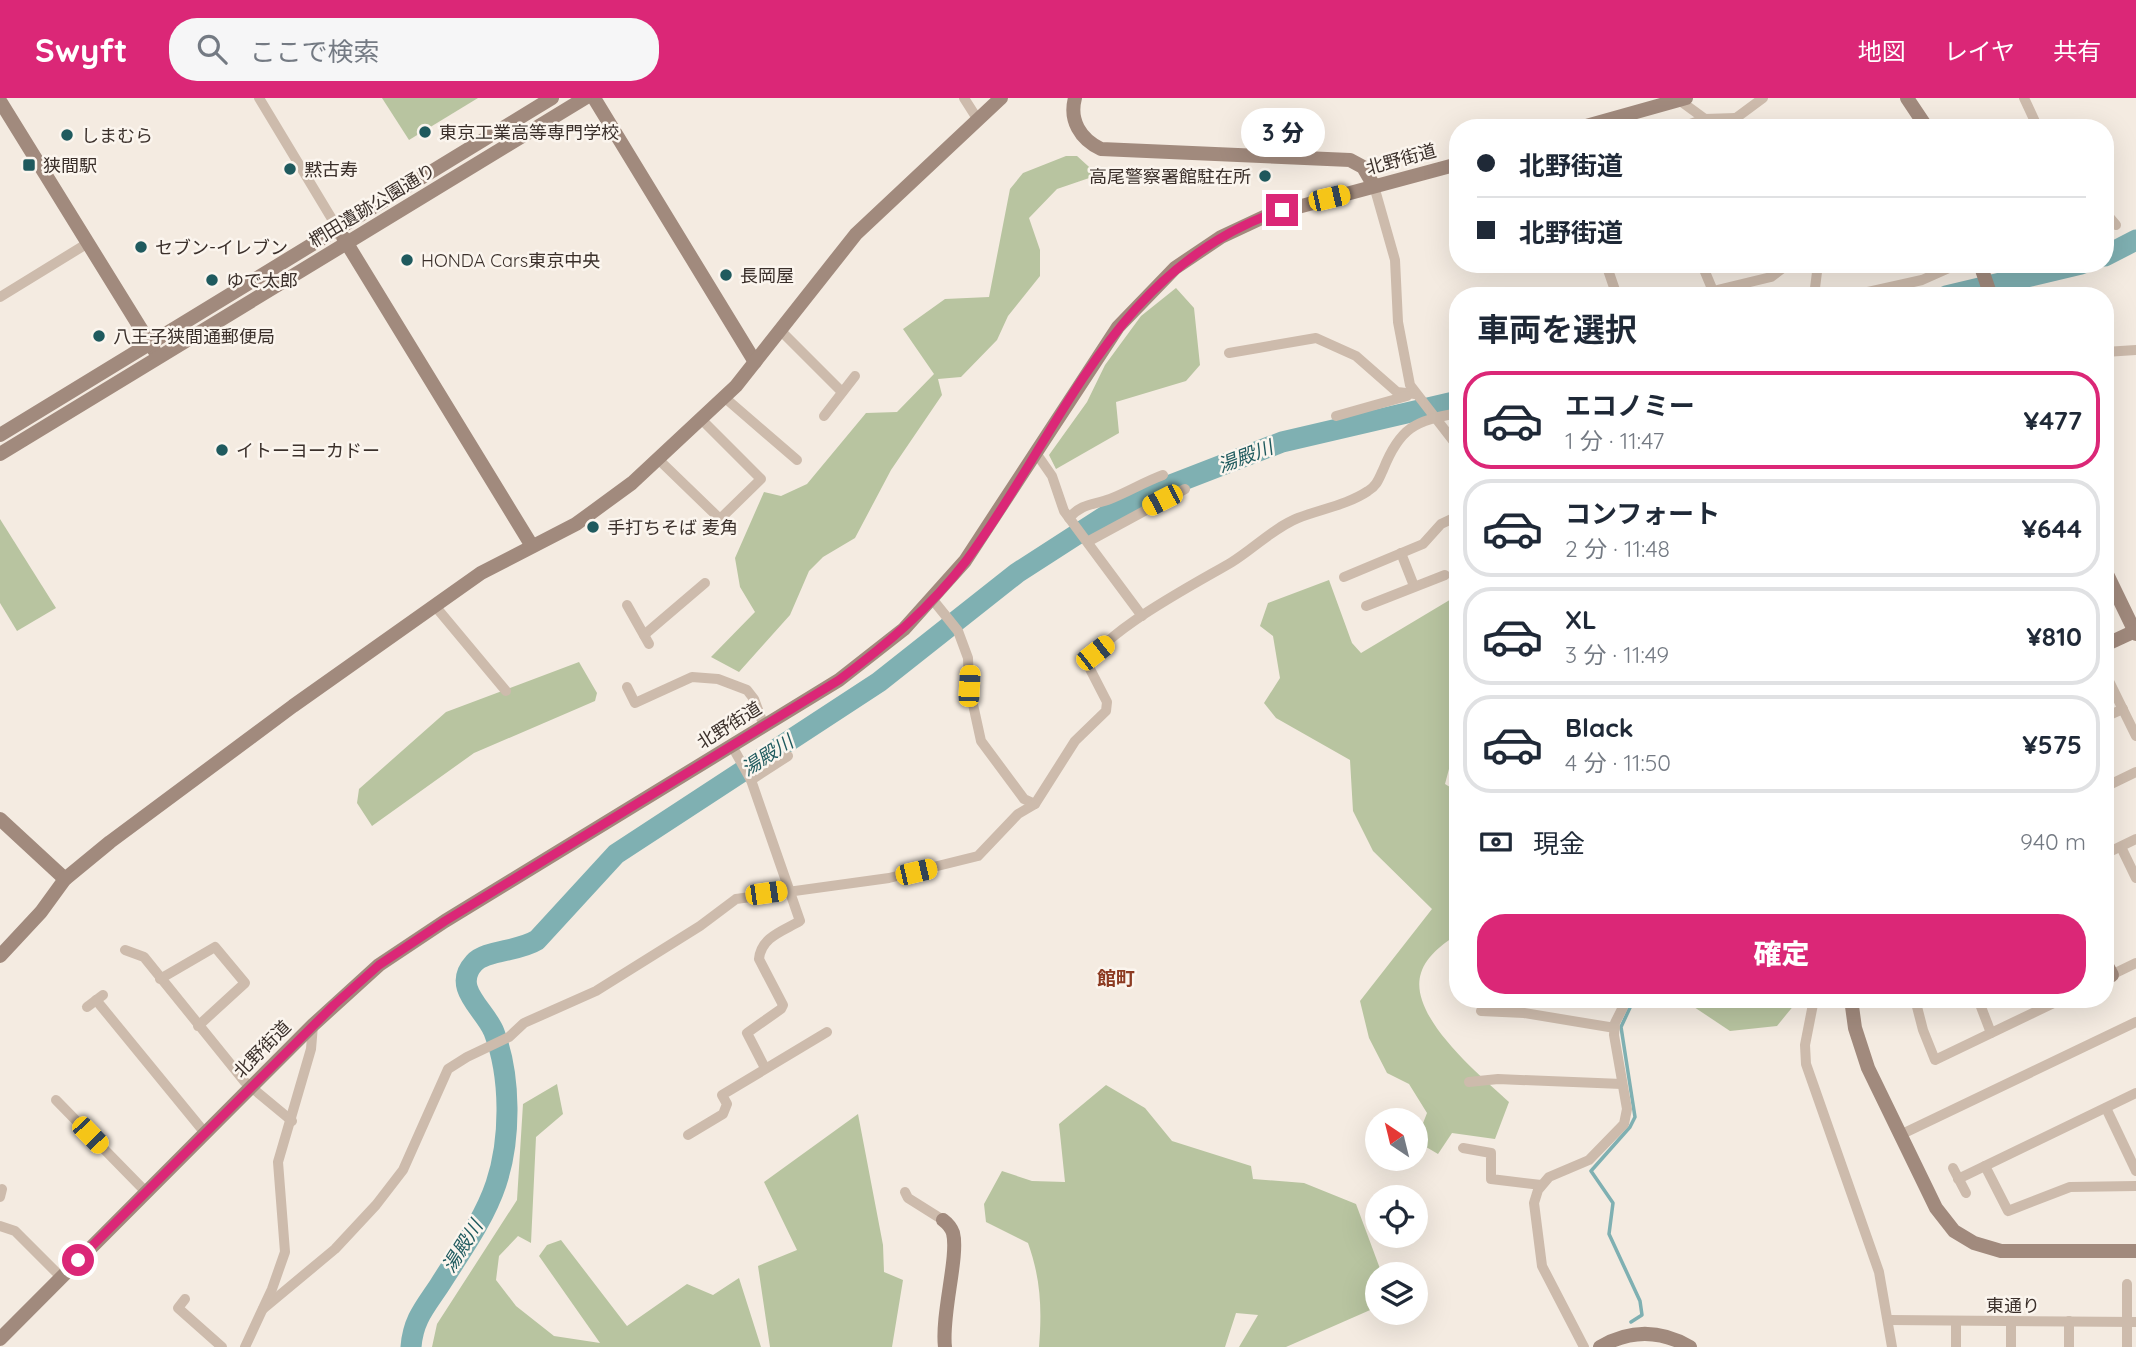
<!DOCTYPE html>
<html lang="ja">
<head>
<meta charset="utf-8">
<style>
	:root { --surface:#fff; --page:#f6f6f7; --text:#1f2937; --muted:#747a83; --line:#e0e1e3; --accent:#db2777 }
	body { margin:0; font-family:Quicksand,"Noto Sans JP",sans-serif; background:var(--page); color:var(--text); height:100vh; display:flex; flex-direction:column; font-size:26px; white-space:nowrap }
	* { box-sizing:border-box; margin:0 }
	p { font-size:23px; color:var(--muted) }
	.icon { flex:none; width:38px; height:38px; fill:none; stroke:currentColor; stroke-width:2; stroke-linecap:round; stroke-linejoin:round }
	.map { position:relative; flex:1; overflow:hidden }
	.side { position:absolute; left:1449px; top:189px; width:665px; height:721px; display:flex; flex-direction:column; background:var(--surface); border-radius:28px; box-shadow:0 7px 28px #0002 }
	.side>* { flex:none }
	.hud { position:absolute; left:1449px; top:21px; width:665px; height:154px; border-radius:28px; box-shadow:0 7px 28px #0002; display:grid; align-content:center; height:154px; padding:0 28px; background:var(--surface) }
	.needle { width:46px; rotate:325deg }
	.controls { position:absolute; left:1365px; top:1010px; display:grid; gap:14px }
	.controls a { display:grid; place-items:center; width:63px; height:63px; border-radius:50%; background:var(--surface); box-shadow:0 7px 28px #0002; font-size:35px }
	.end { position:absolute; width:32px; height:32px; margin:-16px; border:9px solid #db2777; background:#fff; box-shadow:0 0 0 4px #fff }
	.from { border-radius:50% }
	.bubble { position:absolute; height:49px; border-radius:24px; background:var(--surface); box-shadow:0 7px 28px #0002; font-size:23px; font-weight:800; line-height:49px; text-align:center }
	.car { position:absolute; width:21px; height:42px; margin:-21px -10px; border-radius:9px; box-shadow:0 0 5px 2px #0007; background:linear-gradient(#f5c518 24%,#345 0 40%,#f5c518 0 76%,#345 0 86%,#f5c518 0) }
	.hud b { display:flex; align-items:center; gap:24px; height:66px; font-size:26px }
	.hud b+b { border-top:2px solid var(--line) }
	.hud i { width:18px; height:18px; background:var(--text) }
	ul { padding:0; list-style:none }
	li { display:flex; align-items:center; gap:21px; height:98px; margin:0 14px 10px; padding:0 14px; border:4px solid var(--line); border-radius:28px }
	li div { flex:1 }
	li b { display:block; font-size:26px }
	li em { font-style:normal; font-weight:800 }
	li.selected { border-color:var(--accent) }
	li>.icon { width:63px; height:63px; stroke-width:1.5 }
	h2 { padding:0 28px; font-size:32px; line-height:84px }
	.pay { display:flex; align-items:center; gap:18px; height:77px; padding:0 28px; font-size:26px }
	.pay p { margin-inline-start:auto }
	.button { display:flex; gap:14px; margin-top:auto; padding:14px 28px }
	.button a { flex:1; height:80px; border-radius:28px; background:var(--accent); color:#fff; font-size:28px; font-weight:800; line-height:80px; text-align:center }
	header { display:flex; align-items:center; gap:42px; box-sizing:border-box; height:98px; padding:0 35px; background:var(--accent); color:#fff }
	header strong { font-size:33px }
	nav { display:flex; gap:38px; margin-inline-start:auto; font-size:24px }
	.search { width:490px; height:63px; background:var(--page); display:flex; align-items:center; gap:18px; box-sizing:border-box; padding:0 24px; border-radius:28px; color:var(--muted); font-size:26px }
	.map>svg:first-child { display:block }
	.green { fill:#b8c4a0 }
	.lines { fill:none; stroke-linecap:round; stroke-linejoin:round }
	.stream { stroke:#7fb0b2; stroke-width:3.5 }
	.river { stroke:#7fb0b2; stroke-width:21 }
	.street { stroke:#cdbbac; stroke-width:10 }
	.secondary { stroke:#a18a7d; stroke-width:14 }
	.route { stroke:#db2777; stroke-width:9 }
	.poi-dot { fill:#1f5a5e; stroke:#fbf5ee; stroke-width:2.5 }
	.labels { text-anchor:middle; dominant-baseline:central; stroke-width:5; stroke-linejoin:round; paint-order:stroke }
	.poi-label { font-size:18px; fill:#3b302b; stroke:#fbf5ee; text-anchor:start }
	.street-label { font-size:18px; fill:#3b302b; stroke:#fbf5ee }
	.water-label { font-size:19px; font-style:italic; fill:#1f5a5e; stroke:#fbf5ee }
	.neighbourhood-label { font-size:19px; font-weight:bold; fill:#8c3b22; stroke:#fbf5ee }
</style>
</head>
<body>
<header>
<strong>Swyft</strong>
<div class="search"><svg class="icon" aria-label="search" viewBox="0 0 24 24"><circle cx="10" cy="10" r="6"/><path d="M15 15l6 6"/></svg>ここで検索</div>
<nav><a>地図</a><a>レイヤ</a><a>共有</a></nav>
</header>
<div class="map">
<svg width="2136" height="1249" viewBox="0 0 2136 1249">
	<rect width="100%" height="100%" fill="#f4ebe1"/>
	<g class="green">
		<path d="M382,0H478L409,42Z"/>
		<path d="M1066,58H1077L1098,77L1057,91L1029,120L1040,152V178L1008,218L997,242L961,279L938,281L942,297L891,372L855,440L823,459L809,473L790,517L739,574L711,559L755,514L740,489L735,460L764,394L781,398L807,386L866,315L897,314L934,276L903,231L945,201L989,199L1010,91L1023,75Z"/>
		<path d="M1176,190L1194,210L1200,267L1186,283L1116,304L1119,335L1056,371L1049,357L1087,304L1105,267L1141,218Z"/>
		<path d="M0,421L56,510L17,533L0,505Z"/>
		<path d="M1329,482L1352,545L1361,555L1458,497V637L1445,686L1458,694V836C1443,846 1427,857 1421,875C1407,918 1481,978 1509,1004L1495,1041L1452,1035L1438,1056L1416,1043L1427,1015L1409,986L1387,975L1369,940L1360,903L1432,811L1373,753L1353,713L1350,662L1276,620L1264,605L1280,580L1273,538L1260,528L1268,505Z"/>
		<path d="M579,564L597,595L595,603L474,655L372,728L357,705L359,691L446,614Z"/>
		<path d="M1682,901H1799L1777,928L1730,933Z"/>
		<path d="M557,986L563,1016L536,1039L531,1145L518,1138L499,1158L496,1182L516,1208L554,1238L600,1245L539,1158L547,1147L561,1142L627,1228L687,1186L713,1197L739,1180L761,1249H432L437,1226L517,1102L523,1006Z"/>
		<path d="M1106,987L1145,1010L1172,1043L1251,1068L1253,1081L1304,1085L1356,1106L1382,1176H1377V1209L1286,1249H1239L1258,1217L1236,1215L1225,1249H1039C1042,1212 1041,1181 1028,1145L986,1124L984,1106L1002,1073L1032,1083L1065,1084L1059,1026Z"/>
		<path d="M858,1016L883,1147L884,1174L903,1182L892,1249H770L758,1168L797,1152L764,1084Z"/>
	</g>
	<g class="lines">
		<path class="stream" d="M1631,1224L1642,1217L1640,1203L1609,1136L1613,1105L1591,1073L1630,1029L1635,1019L1621,929L1634,901"/>
		<g class="river">
			<path d="M2105,158L2136,142"/>
			<path d="M1946,198L2081,166"/>
			<path d="M411,1249C413,1222 425,1209 439,1188C459,1156 484,1122 496,1086C511,1041 511,978 494,934C485,911 451,890 474,865C485,852 518,854 537,842L616,756L879,584L1017,475L1107,417L1155,393L1282,344L1458,303"/>
		</g>
		<g class="street">
			<path d="M259,0L338,131"/>
			<path d="M964,0L978,22"/>
			<path d="M2024,0L2038,30"/>
			<path d="M1679,2L1705,21"/>
			<path d="M1678,30L1705,21L1736,20"/>
			<path d="M1737,30L1736,20L1763,0"/>
			<path d="M1374,88L1395,162L1398,224L1410,287L1458,349"/>
			<path d="M2105,114L2116,127"/>
			<path d="M1606,166L1617,198"/>
			<path d="M1703,169L1713,193L1771,179L1788,166"/>
			<path d="M1637,198H1643"/>
			<path d="M1814,198L1818,166"/>
			<path d="M1850,198L1922,182L1958,166"/>
			<path d="M0,199L88,145"/>
			<path d="M780,232L842,294"/>
			<path d="M2105,254L2136,252"/>
			<path d="M1229,255L1316,240L1356,258L1397,294L1415,296"/>
			<path d="M724,299L797,362"/>
			<path d="M824,318L855,278"/>
			<path d="M1336,318L1407,298"/>
			<path d="M1036,355L1052,378L1064,413L1142,518"/>
			<path d="M658,361L720,421L761,381L701,321"/>
			<path d="M1069,420C1082,405 1094,407 1110,401C1128,394 1144,384 1163,377"/>
			<path d="M1089,443L1185,391"/>
			<path d="M1401,455L1414,488"/>
			<path d="M1344,479L1423,446L1441,426L1458,418"/>
			<path d="M933,502L958,533L968,560L969,588L981,643L1024,701L1035,706"/>
			<path d="M627,507L649,546"/>
			<path d="M435,508L506,593"/>
			<path d="M1366,508L1445,477"/>
			<path d="M644,537L705,485"/>
			<path d="M2105,575L2136,638"/>
			<path d="M627,589L635,605L692,579L718,581L747,592L754,601L764,628"/>
			<path d="M2105,619L2123,611"/>
			<path d="M732,648L751,682L800,823C783,833 761,839 759,861L783,907L781,911L747,935L765,970"/>
			<path d="M751,682L788,658"/>
			<path d="M2105,689L2136,674"/>
			<path d="M2121,749L2136,780"/>
			<path d="M2105,756L2136,741"/>
			<path d="M125,852L144,859L245,984L292,1023"/>
			<path d="M2105,880L2136,865"/>
			<path d="M160,881L215,849L245,885L198,928"/>
			<path d="M1814,901L1805,947L1806,966L1879,1174L1892,1249"/>
			<path d="M1915,901L1923,932L1935,962L2062,901"/>
			<path d="M1978,901L1991,935"/>
			<path d="M96,902L205,1035"/>
			<path d="M87,909L103,897"/>
			<path d="M1481,913L1524,915L1615,930"/>
			<path d="M1469,984L1498,981L1622,986"/>
			<path d="M56,1002L146,1094"/>
			<path d="M2106,1010L2136,1073"/>
			<path d="M688,1037L723,1016L727,1006L722,997L827,934"/>
			<path d="M1900,1037L2136,924"/>
			<path d="M1463,1050L1491,1055V1081L1541,1087"/>
			<path d="M1985,1068L2008,1113L2070,1089L2136,1088"/>
			<path d="M1953,1070L1966,1095"/>
			<path d="M1958,1081L2136,995"/>
			<path d="M905,1094L908,1100L943,1122"/>
			<path d="M0,1099L2,1091"/>
			<path d="M0,1128L15,1133L61,1179"/>
			<path d="M185,1201L178,1210L222,1249"/>
			<path d="M263,1211L335,1151L376,1107L403,1072L448,971L467,959L509,939L524,925L596,893L700,828L736,801L889,780L978,758L1018,716L1035,706L1075,643L1106,613L1107,604L1090,571C1087,541 1206,480 1232,464C1253,451 1275,429 1298,420C1321,411 1347,407 1368,393C1377,388 1379,380 1383,372C1400,329 1415,323 1458,315"/>
			<path d="M1890,1222L2136,1224"/>
			<path d="M245,1249L272,1191L285,1154L278,1064L311,951L313,927"/>
			<path d="M1584,1249L1542,1168L1534,1105L1538,1092L1549,1079L1589,1062L1624,1026L1627,1011L1614,937L1615,925L1627,901"/>
			<path d="M1956,1249V1223"/>
			<path d="M2011,1249V1223"/>
			<path d="M2069,1249V1223"/>
			<path d="M2127,1249V1186"/>
		</g>
		<g class="secondary">
			<path d="M594,0L755,264"/>
			<path d="M1075,0C1069,22 1080,41 1101,51L1350,62L1363,69L1374,88"/>
			<path d="M1907,0L1927,30"/>
			<path d="M0,3L154,252"/>
			<path d="M1579,30L1686,0"/>
			<path d="M343,139L532,448"/>
			<path d="M1980,166L1991,198"/>
			<path d="M0,337L552,0"/>
			<path d="M0,356L585,0"/>
			<path d="M2105,472L2136,536"/>
			<path d="M2105,547L2135,533"/>
			<path d="M0,721L65,781"/>
			<path d="M0,858L41,814L65,781L110,744L293,608L481,475L576,426L632,385L736,288L856,136L1001,0"/>
			<path d="M2105,864L2112,877"/>
			<path d="M1851,901L1855,930L1868,970L1936,1110L1954,1133L1974,1145L2001,1153H2136"/>
			<path d="M943,1122C947,1125 951,1129 953,1135C959,1158 941,1217 945,1249"/>
			<path d="M0,1241L313,927L379,867L445,823L839,582L904,531L965,463L1118,229L1175,170L1221,139L1268,117L1458,66"/>
			<path d="M1600,1249C1629,1232 1659,1231 1690,1249"/>
		</g>
	</g>
	<g class="lines">
		<path class="route" d="M78,1162L334,907L379,867L445,823L839,582C886,547 930,510 966,463C1063,332 1113,169 1282,112"/>
	</g>
	<g class="poi-dot">
		<circle cx="425" cy="34" r="7"/>
		<circle cx="67" cy="37" r="7"/>
		<rect x="22" y="60" width="14" height="14" rx="3.5"/>
		<circle cx="290" cy="71" r="7"/>
		<circle cx="1265" cy="78" r="7"/>
		<circle cx="141" cy="149" r="7"/>
		<circle cx="407" cy="162" r="7"/>
		<circle cx="726" cy="177" r="7"/>
		<circle cx="212" cy="182" r="7"/>
		<circle cx="99" cy="238" r="7"/>
		<circle cx="222" cy="352" r="7"/>
		<circle cx="593" cy="429" r="7"/>
	</g>
	<g class="labels">
		<g class="poi-label">
			<text x="439" y="34">東京工業高等専門学校</text>
			<text x="81" y="37">しまむら</text>
			<text x="43" y="67">狭間駅</text>
			<text x="304" y="71">黙古寿</text>
			<text x="1251" y="78" text-anchor="end">高尾警察署館駐在所</text>
			<text x="155" y="149">セブン-イレブン</text>
			<text x="421" y="162">HONDA Cars東京中央</text>
			<text x="740" y="177">長岡屋</text>
			<text x="226" y="182">ゆで太郎</text>
			<text x="113" y="238">八王子狭間通郵便局</text>
			<text x="236" y="352">イトーヨーカドー</text>
			<text x="607" y="429">手打ちそば 麦角</text>
		</g>
		<g class="street-label">
			<text transform="translate(1401 61) rotate(-15)">北野街道</text>
			<text transform="translate(372 107) rotate(-31)">椚田遺跡公園通り</text>
			<text transform="translate(729 627) rotate(-32)">北野街道</text>
			<text transform="translate(262 951) rotate(-45)">北野街道</text>
			<text x="2013" y="1207">東通り</text>
		</g>
		<g class="water-label">
			<text transform="translate(1245 358) rotate(-21)">湯殿川</text>
			<text transform="translate(767 657) rotate(-33)">湯殿川</text>
			<text transform="translate(462 1148) rotate(-58)">湯殿川</text>
		</g>
		<g class="neighbourhood-label">
			<text x="1116" y="880">館町</text>
		</g>
	</g>
</svg>
<div class="controls">
<a><svg class="needle" viewBox="-14 -14 28 28"><path d="M0-13l5 13h-10z" fill="#e53935"/><path d="M0 13l5-13h-10z" fill="#747a83"/></svg></a>
<a><svg class="icon" aria-label="locate" viewBox="0 0 24 24"><circle cx="12" cy="12" r="6"/><path d="M12 2v4M12 18v4M2 12h4M18 12h4"/></svg></a>
<a><svg class="icon" aria-label="layers" viewBox="0 0 24 24"><path d="M12 4l9 5-9 5-9-5zM3 14l9 5 9-5"/></svg></a>
</div>
<i class="end from" style="left:78px;top:1162px"></i>
<i class="end" style="left:1282px;top:112px"></i>
<div class="bubble" style="left:1241px;top:10px;width:84px">3 分</div>
<i class="car" style="left:1329px;top:100px;rotate:77deg"></i>
<i class="car" style="left:1162px;top:402px;rotate:243deg"></i>
<i class="car" style="left:1095px;top:555px;rotate:52deg"></i>
<i class="car" style="left:969px;top:588px;rotate:3deg"></i>
<i class="car" style="left:916px;top:774px;rotate:77deg"></i>
<i class="car" style="left:766px;top:795px;rotate:82deg"></i>
<i class="car" style="left:90px;top:1037px;rotate:136deg"></i>
<div class="hud">
<b><i class="from"></i>北野街道</b>
<b><i></i>北野街道</b>
</div>
<section class="side">
<h2>車両を選択</h2>
<ul>
<li class="selected"><svg class="icon" aria-label="car" viewBox="0 0 24 24"><path d="M5 17H2v-5l4-1 3-4h7l3 4 3 1v5h-3M9 17h6M6 11h13"/><circle cx="7" cy="17" r="2"/><circle cx="17" cy="17" r="2"/></svg><div><b>エコノミー</b><p>1 分 · 11:47</p></div><em>¥477</em></li>
<li><svg class="icon" aria-label="car" viewBox="0 0 24 24"><path d="M5 17H2v-5l4-1 3-4h7l3 4 3 1v5h-3M9 17h6M6 11h13"/><circle cx="7" cy="17" r="2"/><circle cx="17" cy="17" r="2"/></svg><div><b>コンフォート</b><p>2 分 · 11:48</p></div><em>¥644</em></li>
<li><svg class="icon" aria-label="car" viewBox="0 0 24 24"><path d="M5 17H2v-5l4-1 3-4h7l3 4 3 1v5h-3M9 17h6M6 11h13"/><circle cx="7" cy="17" r="2"/><circle cx="17" cy="17" r="2"/></svg><div><b>XL</b><p>3 分 · 11:49</p></div><em>¥810</em></li>
<li><svg class="icon" aria-label="car" viewBox="0 0 24 24"><path d="M5 17H2v-5l4-1 3-4h7l3 4 3 1v5h-3M9 17h6M6 11h13"/><circle cx="7" cy="17" r="2"/><circle cx="17" cy="17" r="2"/></svg><div><b>Black</b><p>4 分 · 11:50</p></div><em>¥575</em></li>
</ul>
<div class="pay"><svg class="icon" aria-label="cash" viewBox="0 0 24 24"><path d="M3 7h18v10H3z"/><circle cx="12" cy="12" r="2"/></svg>現金<p>940 m</p></div>
<div class="button"><a>確定</a></div>
</section>
</div>
</body>
</html>
